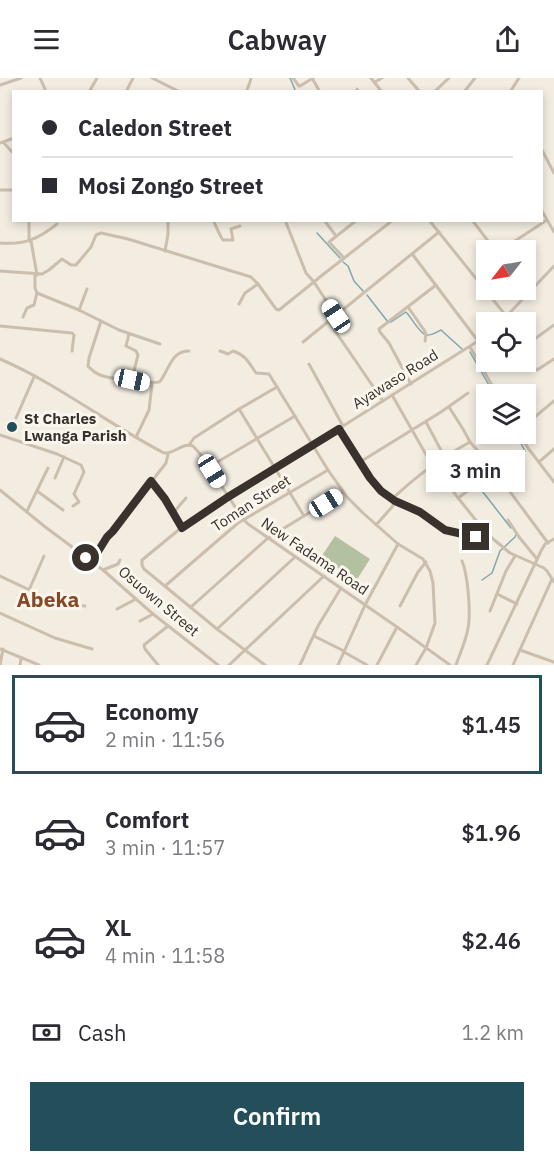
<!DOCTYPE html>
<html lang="en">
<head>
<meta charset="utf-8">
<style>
	:root { --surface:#fff; --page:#f7f7f7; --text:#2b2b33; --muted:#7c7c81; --line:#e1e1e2; --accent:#224f59 }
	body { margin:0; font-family:"IBM Plex Sans",sans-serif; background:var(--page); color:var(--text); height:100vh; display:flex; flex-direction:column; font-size:22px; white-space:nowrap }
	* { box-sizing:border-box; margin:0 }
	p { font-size:20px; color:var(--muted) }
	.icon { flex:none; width:33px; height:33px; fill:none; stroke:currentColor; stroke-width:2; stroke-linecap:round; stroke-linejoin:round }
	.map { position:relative; height:587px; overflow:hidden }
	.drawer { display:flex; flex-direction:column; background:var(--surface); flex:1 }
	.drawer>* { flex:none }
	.guide { position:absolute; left:12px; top:12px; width:531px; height:132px; border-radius:0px; box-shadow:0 3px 9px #0003; display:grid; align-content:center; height:132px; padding:0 30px; background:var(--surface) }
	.needle { width:39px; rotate:239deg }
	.controls { position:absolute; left:476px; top:162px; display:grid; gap:12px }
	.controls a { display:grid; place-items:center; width:60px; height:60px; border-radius:0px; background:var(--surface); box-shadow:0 3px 9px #0003; font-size:30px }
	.end { position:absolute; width:27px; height:27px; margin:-14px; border:8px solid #39312b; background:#fff; box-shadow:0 0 0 3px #fff }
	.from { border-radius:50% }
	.bubble { position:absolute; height:42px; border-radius:0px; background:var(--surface); box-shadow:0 3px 9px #0003; font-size:20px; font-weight:600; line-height:42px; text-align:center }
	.car { position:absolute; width:18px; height:36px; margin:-18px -9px; border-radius:8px; box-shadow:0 0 4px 2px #0007; background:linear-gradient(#fff 24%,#345 0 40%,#fff 0 76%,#345 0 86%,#fff 0) }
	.guide b { display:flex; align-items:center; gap:21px; height:57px; font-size:22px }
	.guide b+b { border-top:2px solid var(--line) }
	.guide i { width:15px; height:15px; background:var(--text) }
	ul { padding:10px 0 0; list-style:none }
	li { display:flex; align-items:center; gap:18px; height:99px; margin:0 12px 9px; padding:0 18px; border:3px solid transparent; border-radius:0px }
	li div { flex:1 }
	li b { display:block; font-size:22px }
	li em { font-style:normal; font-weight:600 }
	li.current { border-color:var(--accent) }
	li>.icon { width:54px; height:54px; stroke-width:1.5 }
	.pay { display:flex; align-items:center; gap:15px; height:66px; padding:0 30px; font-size:22px }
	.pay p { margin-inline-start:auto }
	.primary-button { display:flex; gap:12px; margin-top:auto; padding:12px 30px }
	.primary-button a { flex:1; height:69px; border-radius:0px; background:var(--accent); color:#fff; font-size:24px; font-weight:600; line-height:69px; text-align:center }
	header { display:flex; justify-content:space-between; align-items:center; height:78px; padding:0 30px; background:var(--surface); font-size:27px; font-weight:600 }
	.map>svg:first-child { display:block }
	.pitch { fill:#b3c1a1 }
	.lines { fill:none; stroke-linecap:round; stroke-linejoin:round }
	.stream { stroke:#81a7af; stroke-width:1.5 }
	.minor { stroke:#cbbead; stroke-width:3 }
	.route { stroke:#39312b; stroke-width:8 }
	.poi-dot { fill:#224f59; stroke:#faf6ed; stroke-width:2 }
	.labels { text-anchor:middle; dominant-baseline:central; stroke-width:6; stroke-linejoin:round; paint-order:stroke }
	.street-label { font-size:15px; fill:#39312b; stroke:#faf6ed }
	.poi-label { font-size:15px; font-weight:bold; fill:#39312b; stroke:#faf6ed; text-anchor:start }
	.district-label { font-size:21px; font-weight:bold; fill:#854927; stroke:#faf6ed }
</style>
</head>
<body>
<header><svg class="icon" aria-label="menu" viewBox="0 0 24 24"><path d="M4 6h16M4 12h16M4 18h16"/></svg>Cabway<svg class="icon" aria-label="share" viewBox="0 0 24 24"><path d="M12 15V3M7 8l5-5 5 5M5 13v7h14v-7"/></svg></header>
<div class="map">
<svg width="554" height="587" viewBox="0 0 554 587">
	<rect width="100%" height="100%" fill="#f2ece1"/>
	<path class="pitch" d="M335,458L370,481L356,503L321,479Z"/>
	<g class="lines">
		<g class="stream">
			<path d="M290,0L296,14"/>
			<path d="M317,155L340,180"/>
			<path d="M343,184L348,188L354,203L363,213"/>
			<path d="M367,217L388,244H391L406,234C411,239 420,256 426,257C431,258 437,254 441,252L462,271"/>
			<path d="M470,274L494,316"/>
			<path d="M506,388L525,373L516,356"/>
			<path d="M494,397L479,409L511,450"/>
			<path d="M482,502L492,495L500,473L515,459L516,457"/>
		</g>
		<g class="minor">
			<path d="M40,0L45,11L44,14"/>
			<path d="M152,0L180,14"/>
			<path d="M293,0L299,8H300L313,0"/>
			<path d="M312,0L320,14"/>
			<path d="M371,0L382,14"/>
			<path d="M408,0L420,14"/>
			<path d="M375,4L382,0"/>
			<path d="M0,7L21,0"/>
			<path d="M357,11L359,14"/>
			<path d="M247,12L250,4L251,0"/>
			<path d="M89,14L97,0"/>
			<path d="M126,14L133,0"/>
			<path d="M434,14L449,0"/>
			<path d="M464,14L475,0"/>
			<path d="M510,14L519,0"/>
			<path d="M3,64L14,76"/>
			<path d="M0,65L14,60"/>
			<path d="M542,72L554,95"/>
			<path d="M0,112H14"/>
			<path d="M542,133L554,154"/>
			<path d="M29,142V163"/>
			<path d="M213,142L221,159L223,162H233L231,151L240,148"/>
			<path d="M285,142L306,195L314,204L336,238"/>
			<path d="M324,142L336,158"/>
			<path d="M429,142L507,239"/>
			<path d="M472,142L495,172"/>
			<path d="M31,163L37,197"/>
			<path d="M0,165C25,167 38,161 57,146"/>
			<path d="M501,172L547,142"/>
			<path d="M165,173L168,156V142"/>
			<path d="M413,177L478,263"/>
			<path d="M344,180L329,164L357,142"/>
			<path d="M0,193L42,196L49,192L62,181L71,187H76L91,169L96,157L101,155L128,161L251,199L258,206L276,231L279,232L325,195L393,142"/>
			<path d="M35,197V210L37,215"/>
			<path d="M37,215L79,232L119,252L160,266"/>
			<path d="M239,226L245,215L258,206"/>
			<path d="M408,229L424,252L426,256L425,263"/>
			<path d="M79,232L87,211"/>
			<path d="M23,239L27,230L34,227L37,215"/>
			<path d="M101,243L89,280L88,288C92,293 97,296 103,298C109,300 156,306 159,304C161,303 163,299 164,297C171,285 174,273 189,273"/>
			<path d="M329,244L383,323"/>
			<path d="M501,244L554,188"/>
			<path d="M0,248L72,255L74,257L72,273"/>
			<path d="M129,256L126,268L136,273L138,277L132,301"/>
			<path d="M303,264L439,154"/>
			<path d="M525,268L554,247"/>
			<path d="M470,269L497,316"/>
			<path d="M220,273L228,276L233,273C246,277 249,285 256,295L269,296L328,392L347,419L363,435L398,466L423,481L430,493L433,505L435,545L426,570L416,587"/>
			<path d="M0,281C58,306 108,346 164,375C175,376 182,364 193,368L202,378L243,441L248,446L397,549L450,587"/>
			<path d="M525,282L537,292L554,281"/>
			<path d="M309,286L343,348"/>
			<path d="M411,306L389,265L380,254L379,251L436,207"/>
			<path d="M392,317L432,387L486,455L510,475L544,490L547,493L554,504"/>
			<path d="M449,329L463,351L470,364L488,384L548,465"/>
			<path d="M239,331L304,438"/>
			<path d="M16,340L34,299"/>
			<path d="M426,344L444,378"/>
			<path d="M525,347L554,323"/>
			<path d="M339,351L375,406L392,421L420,433L448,453L476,459H489"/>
			<path d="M519,356L528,370L554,404"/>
			<path d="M0,357L57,376L81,387L84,394L74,416L79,424L73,428"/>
			<path d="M136,359L149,332L152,306"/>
			<path d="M189,367L194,360L239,331L277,309"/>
			<path d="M451,375L476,407L458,420"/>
			<path d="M360,384L441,334L468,315"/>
			<path d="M539,384L554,371"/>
			<path d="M209,389L295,338"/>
			<path d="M55,400L64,379"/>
			<path d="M151,403L165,421L181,450"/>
			<path d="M0,412L44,448L103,492L153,536L218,587"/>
			<path d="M37,413L63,432"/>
			<path d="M392,421C418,397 439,381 470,364"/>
			<path d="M27,433L48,390"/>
			<path d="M173,435L186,420"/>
			<path d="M508,442L519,459L537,481"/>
			<path d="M376,447L392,429L395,423"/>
			<path d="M92,483L107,459L113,453L166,385L168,376"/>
			<path d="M103,492L118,486L120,482"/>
			<path d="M0,498L49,521L67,526L85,528"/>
			<path d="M165,508L238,445L328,392"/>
			<path d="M29,512L44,478"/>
			<path d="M497,516L517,526"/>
			<path d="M400,528L418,494L426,484"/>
			<path d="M191,529L268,460L343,414"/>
			<path d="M117,531L136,521"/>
			<path d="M490,533L506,493L515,478"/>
			<path d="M0,535L55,560L92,571"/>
			<path d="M140,543L153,536"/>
			<path d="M217,551L295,479"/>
			<path d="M314,558L344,573"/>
			<path d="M0,571L39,587"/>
			<path d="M520,572L554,584"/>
			<path d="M344,574L367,587"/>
			<path d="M0,587L3,571"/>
			<path d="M20,587L21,581"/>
			<path d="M158,587L145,571L144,567L168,548"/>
			<path d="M229,587L324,498"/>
			<path d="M265,587L217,551L144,491L142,487V482L181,450L228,419L343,348L486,258"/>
			<path d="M300,587L318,548L341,510"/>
			<path d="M338,587L365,527L398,466"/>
			<path d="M377,587L397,549"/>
			<path d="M456,587C460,575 466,563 468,550C471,536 468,497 462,483"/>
			<path d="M487,587L541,473L545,466L554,461"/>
			<path d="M513,587L552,501"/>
		</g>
	</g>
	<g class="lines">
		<path class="route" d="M86,480L92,483L107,459L113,453L151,403L165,421L182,450L228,419L339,351L370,400L381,413L395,423L420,434L445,452L476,459"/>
	</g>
	<circle class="poi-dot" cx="12" cy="349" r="6"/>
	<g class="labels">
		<g class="street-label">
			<text transform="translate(395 301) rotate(-32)">Ayawaso Road</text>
			<text transform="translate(251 425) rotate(-33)">Toman Street</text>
			<text transform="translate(315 478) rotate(34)">New Fadama Road</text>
			<text transform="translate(159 523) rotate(40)">Osuown Street</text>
		</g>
		<g class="poi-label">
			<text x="24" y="340">St Charles<tspan x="24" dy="17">Lwanga Parish</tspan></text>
		</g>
		<g class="district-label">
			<text x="48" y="521">Abeka</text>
		</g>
	</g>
</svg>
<div class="controls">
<a><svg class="needle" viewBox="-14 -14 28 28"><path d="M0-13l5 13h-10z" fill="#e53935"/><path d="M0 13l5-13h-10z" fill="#7c7c81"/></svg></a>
<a><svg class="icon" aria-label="locate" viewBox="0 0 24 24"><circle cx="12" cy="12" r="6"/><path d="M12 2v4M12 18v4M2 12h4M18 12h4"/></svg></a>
<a><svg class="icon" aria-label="layers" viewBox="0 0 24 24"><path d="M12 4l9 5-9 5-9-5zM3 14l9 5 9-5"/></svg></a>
</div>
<i class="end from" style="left:86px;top:480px"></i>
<i class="end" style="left:476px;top:459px"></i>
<div class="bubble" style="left:426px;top:372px;width:99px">3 min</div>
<i class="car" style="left:336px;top:238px;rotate:326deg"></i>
<i class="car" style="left:132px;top:302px;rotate:102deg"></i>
<i class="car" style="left:212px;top:393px;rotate:148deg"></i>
<i class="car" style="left:326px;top:425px;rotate:58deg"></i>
<div class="guide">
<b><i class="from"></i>Caledon Street</b>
<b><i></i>Mosi Zongo Street</b>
</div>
</div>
<section class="drawer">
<ul>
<li class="current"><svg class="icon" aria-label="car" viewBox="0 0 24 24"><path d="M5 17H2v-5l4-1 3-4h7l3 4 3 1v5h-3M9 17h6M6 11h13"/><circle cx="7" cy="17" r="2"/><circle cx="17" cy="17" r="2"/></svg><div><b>Economy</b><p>2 min · 11:56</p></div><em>$1.45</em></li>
<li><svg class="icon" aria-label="car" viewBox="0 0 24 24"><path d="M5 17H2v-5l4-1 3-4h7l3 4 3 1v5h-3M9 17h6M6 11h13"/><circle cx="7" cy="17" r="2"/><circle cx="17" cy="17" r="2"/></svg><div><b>Comfort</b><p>3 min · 11:57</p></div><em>$1.96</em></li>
<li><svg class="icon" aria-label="car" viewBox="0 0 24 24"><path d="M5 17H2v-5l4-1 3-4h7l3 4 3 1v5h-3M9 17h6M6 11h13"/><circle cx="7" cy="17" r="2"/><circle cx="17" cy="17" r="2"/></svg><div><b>XL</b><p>4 min · 11:58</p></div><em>$2.46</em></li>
</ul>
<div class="pay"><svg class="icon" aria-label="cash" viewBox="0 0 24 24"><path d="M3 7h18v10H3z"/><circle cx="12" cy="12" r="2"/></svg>Cash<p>1.2 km</p></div>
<div class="primary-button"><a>Confirm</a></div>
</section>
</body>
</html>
